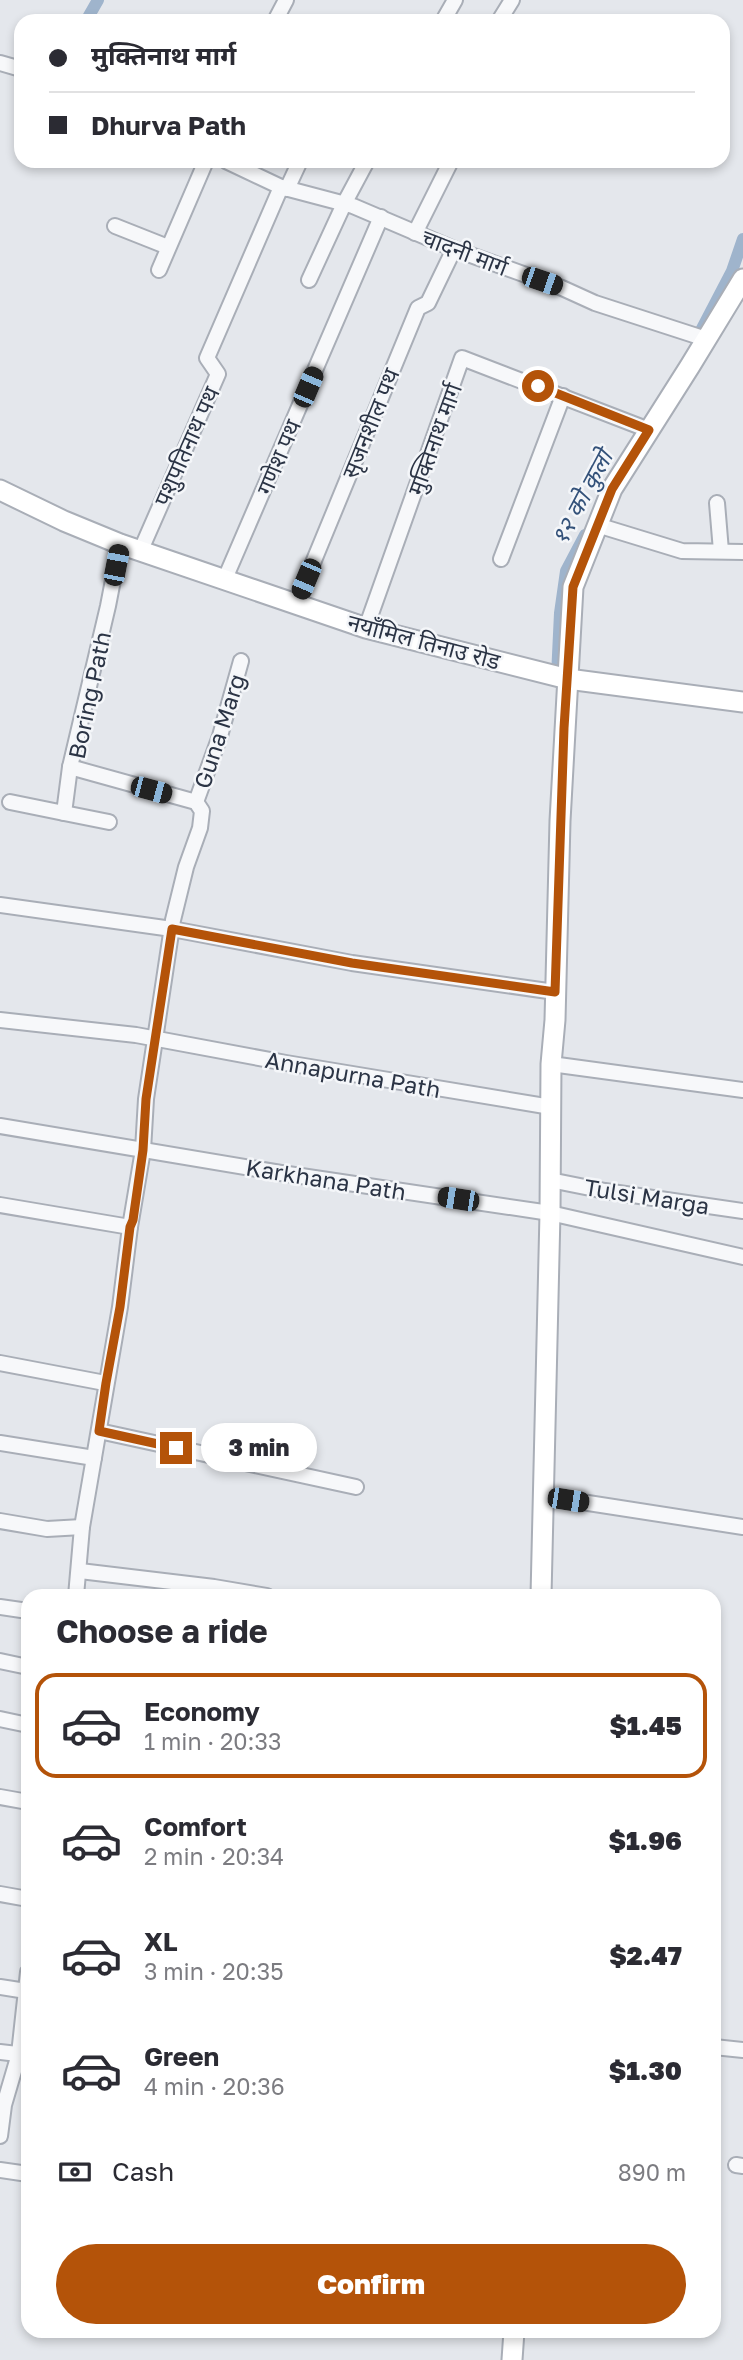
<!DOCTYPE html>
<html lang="en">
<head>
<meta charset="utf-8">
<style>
	:root { --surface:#fff; --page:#f2f2f3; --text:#2b2b33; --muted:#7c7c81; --line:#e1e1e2; --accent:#b45309 }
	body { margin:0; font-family:"Golos Text","Noto Sans Devanagari",sans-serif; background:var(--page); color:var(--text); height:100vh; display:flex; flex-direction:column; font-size:26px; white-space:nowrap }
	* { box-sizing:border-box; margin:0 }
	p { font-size:23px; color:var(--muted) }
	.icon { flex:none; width:38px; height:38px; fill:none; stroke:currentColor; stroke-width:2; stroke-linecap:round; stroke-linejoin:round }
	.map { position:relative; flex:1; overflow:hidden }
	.side { position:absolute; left:21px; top:1589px; width:700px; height:749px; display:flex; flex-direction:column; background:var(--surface); border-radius:21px; box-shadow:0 4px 10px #0003 }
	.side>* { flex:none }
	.guide { position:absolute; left:14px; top:14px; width:716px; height:154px; border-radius:21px; box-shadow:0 4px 10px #0003; display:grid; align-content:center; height:154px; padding:0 35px; background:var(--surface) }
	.end { position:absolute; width:32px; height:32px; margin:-16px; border:9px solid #b45309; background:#fff; box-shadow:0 0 0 4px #fff }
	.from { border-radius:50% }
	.bubble { position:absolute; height:49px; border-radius:24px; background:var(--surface); box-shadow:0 4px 10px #0003; font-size:23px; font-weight:800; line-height:49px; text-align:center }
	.car { position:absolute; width:21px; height:42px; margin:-21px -10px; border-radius:9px; box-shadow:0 0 5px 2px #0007; background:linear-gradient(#222 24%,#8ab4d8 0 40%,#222 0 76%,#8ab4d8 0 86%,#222 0) }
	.guide b { display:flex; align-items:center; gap:24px; height:66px; font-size:26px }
	.guide b+b { border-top:2px solid var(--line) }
	.guide i { width:18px; height:18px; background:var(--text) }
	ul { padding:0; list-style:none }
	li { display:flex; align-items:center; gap:21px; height:105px; margin:0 14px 10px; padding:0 21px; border:4px solid transparent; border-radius:21px }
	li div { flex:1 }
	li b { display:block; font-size:26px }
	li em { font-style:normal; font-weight:800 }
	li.active { border-color:var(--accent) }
	li>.icon { width:63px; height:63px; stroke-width:1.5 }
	h2 { padding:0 35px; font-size:32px; line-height:84px }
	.pay { display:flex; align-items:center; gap:18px; height:77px; padding:0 35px; font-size:26px }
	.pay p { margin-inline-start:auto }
	.primary-button { display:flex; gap:14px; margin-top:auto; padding:14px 35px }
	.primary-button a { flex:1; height:80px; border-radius:42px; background:var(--accent); color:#fff; font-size:28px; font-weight:800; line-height:80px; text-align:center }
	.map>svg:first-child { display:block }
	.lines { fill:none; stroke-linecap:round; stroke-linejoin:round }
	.canal { stroke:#9fb4cc; stroke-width:12 }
	.street-casing { stroke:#a9aeb7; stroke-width:18 }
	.secondary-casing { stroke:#a9aeb7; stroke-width:23 }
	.street { stroke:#f7f8fa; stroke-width:14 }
	.secondary { stroke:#fff; stroke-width:19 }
	.route { stroke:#b45309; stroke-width:9 }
	.labels { text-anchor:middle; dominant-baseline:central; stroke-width:5; stroke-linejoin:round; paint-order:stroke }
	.street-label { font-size:23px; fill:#2b3445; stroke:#f4f6f9 }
	.water-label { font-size:24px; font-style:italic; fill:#34527a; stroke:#f4f6f9 }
</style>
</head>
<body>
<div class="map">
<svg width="743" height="2360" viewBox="0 0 743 2360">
	<rect width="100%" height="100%" fill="#e4e7ec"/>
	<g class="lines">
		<g class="canal">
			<path d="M86,21L98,0"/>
			<path d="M696,340L732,271L743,239"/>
			<path d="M557,676L560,613L566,571L585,535"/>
		</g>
		<g class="street-casing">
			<g id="street">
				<path d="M275,21L286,0"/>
				<path d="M443,21L455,0"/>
				<path d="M499,21L512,0"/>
				<path d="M0,63L21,69"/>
				<path d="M226,161L281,187L353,206L454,249L562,288L595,303L706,339"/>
				<path d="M287,189L300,161"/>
				<path d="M115,226L168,247"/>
				<path d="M415,233L451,161"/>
				<path d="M159,270L206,161"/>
				<path d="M309,280L344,204L367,161"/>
				<path d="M717,503L721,551"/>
				<path d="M597,525L682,551L743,552"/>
				<path d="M140,552L218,374L207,358L281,187"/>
				<path d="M501,559L563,396"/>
				<path d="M224,581L381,217"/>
				<path d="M296,604L418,308L428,303L454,249"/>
				<path d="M366,628L462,358L649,430"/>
				<path d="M10,802L64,813L70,767"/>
				<path d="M196,802L220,736L241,661"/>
				<path d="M64,813L109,822"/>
				<path d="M0,905L172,929L352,963L555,992"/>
				<path d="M0,1020L136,1035L286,1063L551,1107"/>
				<path d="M551,1064L743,1090"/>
				<path d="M0,1126L281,1173L550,1213L743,1257"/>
				<path d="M550,1180L605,1191L743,1211"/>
				<path d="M0,1205L130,1227"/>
				<path d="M0,1363L105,1383"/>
				<path d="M99,1431L356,1487"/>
				<path d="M0,1443L94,1458"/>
				<path d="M543,1496L743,1527"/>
				<path d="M0,1521L47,1529L82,1527"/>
				<path d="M80,1571L214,1587L267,1596"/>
				<path d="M76,1596L82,1527L120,1307L130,1227L143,1150L146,1099L173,920L186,867L200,828L202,811L196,802L70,767L108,606L120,544"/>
				<path d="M0,1607L28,1611"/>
				<path d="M0,1661L28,1667"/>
				<path d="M0,1719L28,1725"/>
				<path d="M0,1797L28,1802"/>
				<path d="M0,1894L28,1899"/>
				<path d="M0,1987L26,1991"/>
				<path d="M714,2047L743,2050"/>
				<path d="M0,2052L26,2055"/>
				<path d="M0,2136L4,2105L19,2054L28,1972"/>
				<path d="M736,2165L743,2166"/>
				<path d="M0,2170L28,2174"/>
			</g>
		</g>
		<g class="secondary-casing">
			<g id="secondary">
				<path d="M0,490L64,521L120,544L366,628L568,679L743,702"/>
				<path d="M541,1596L550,1213L551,1064L555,1020L560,821L573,587L612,489L690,366L743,279"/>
				<path d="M512,2360L514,2331"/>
			</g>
		</g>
		<use href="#street" class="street"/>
		<use href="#secondary" class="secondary"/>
	</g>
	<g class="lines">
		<path class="route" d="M176,1448L99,1431L106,1383L120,1307L130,1227L133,1220L143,1150L146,1099L172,929L352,963L555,992L564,728L573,587L612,489L649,430L538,386"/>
	</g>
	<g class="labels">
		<g class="street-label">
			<text transform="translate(465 252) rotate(21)">चादनी मार्ग</text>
			<text transform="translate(370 423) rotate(-68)">सृजनशील पथ</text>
			<text transform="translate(434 439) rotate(-70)">मुक्तिनाथ मार्ग</text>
			<text transform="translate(186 446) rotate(-66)">पशुपतिनाथ पथ</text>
			<text transform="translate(278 457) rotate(-67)">गणेश पथ</text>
			<text transform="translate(424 641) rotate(15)">नयाँमिल तिनाउ रोड</text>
			<text transform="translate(89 695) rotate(-78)">Boring Path</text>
			<text transform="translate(219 731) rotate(-72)">Guna Marg</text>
			<text transform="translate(353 1074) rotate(10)">Annapurna Path</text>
			<text transform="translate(326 1179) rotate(9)">Karkhana Path</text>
			<text transform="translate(647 1196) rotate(9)">Tulsi Marga</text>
		</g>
		<g class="water-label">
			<text transform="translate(581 497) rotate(-62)">१२ को कुलो</text>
		</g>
	</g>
</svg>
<i class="end from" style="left:538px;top:386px"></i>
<i class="end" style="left:176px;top:1448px"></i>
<div class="bubble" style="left:201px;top:1423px;width:116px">3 min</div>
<i class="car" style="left:542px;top:281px;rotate:109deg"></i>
<i class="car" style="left:308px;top:387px;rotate:23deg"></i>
<i class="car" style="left:116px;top:565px;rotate:11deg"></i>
<i class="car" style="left:306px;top:579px;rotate:203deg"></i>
<i class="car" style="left:151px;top:790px;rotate:105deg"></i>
<i class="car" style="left:458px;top:1199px;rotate:279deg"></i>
<i class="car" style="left:568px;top:1500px;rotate:99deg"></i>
<div class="guide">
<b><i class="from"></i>मुक्तिनाथ मार्ग</b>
<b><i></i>Dhurva Path</b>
</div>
<section class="side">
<h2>Choose a ride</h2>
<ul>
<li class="active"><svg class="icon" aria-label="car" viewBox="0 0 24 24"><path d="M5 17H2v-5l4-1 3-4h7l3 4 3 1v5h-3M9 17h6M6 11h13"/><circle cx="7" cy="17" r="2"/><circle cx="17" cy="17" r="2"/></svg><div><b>Economy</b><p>1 min · 20:33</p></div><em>$1.45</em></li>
<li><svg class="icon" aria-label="car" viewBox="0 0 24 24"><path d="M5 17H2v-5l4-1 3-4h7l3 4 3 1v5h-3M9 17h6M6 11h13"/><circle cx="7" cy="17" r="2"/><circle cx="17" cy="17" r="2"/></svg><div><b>Comfort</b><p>2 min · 20:34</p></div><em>$1.96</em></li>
<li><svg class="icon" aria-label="car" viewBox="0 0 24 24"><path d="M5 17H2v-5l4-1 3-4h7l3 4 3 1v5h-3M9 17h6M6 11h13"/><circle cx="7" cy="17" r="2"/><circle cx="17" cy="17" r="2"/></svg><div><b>XL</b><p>3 min · 20:35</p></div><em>$2.47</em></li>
<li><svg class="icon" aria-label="car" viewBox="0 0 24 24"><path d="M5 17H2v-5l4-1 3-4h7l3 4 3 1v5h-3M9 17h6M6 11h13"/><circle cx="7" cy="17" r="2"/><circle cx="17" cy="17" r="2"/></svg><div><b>Green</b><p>4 min · 20:36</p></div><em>$1.30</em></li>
</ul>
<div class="pay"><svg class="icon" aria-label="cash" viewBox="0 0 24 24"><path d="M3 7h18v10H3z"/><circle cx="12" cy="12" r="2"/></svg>Cash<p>890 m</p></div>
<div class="primary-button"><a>Confirm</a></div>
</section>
</div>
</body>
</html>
